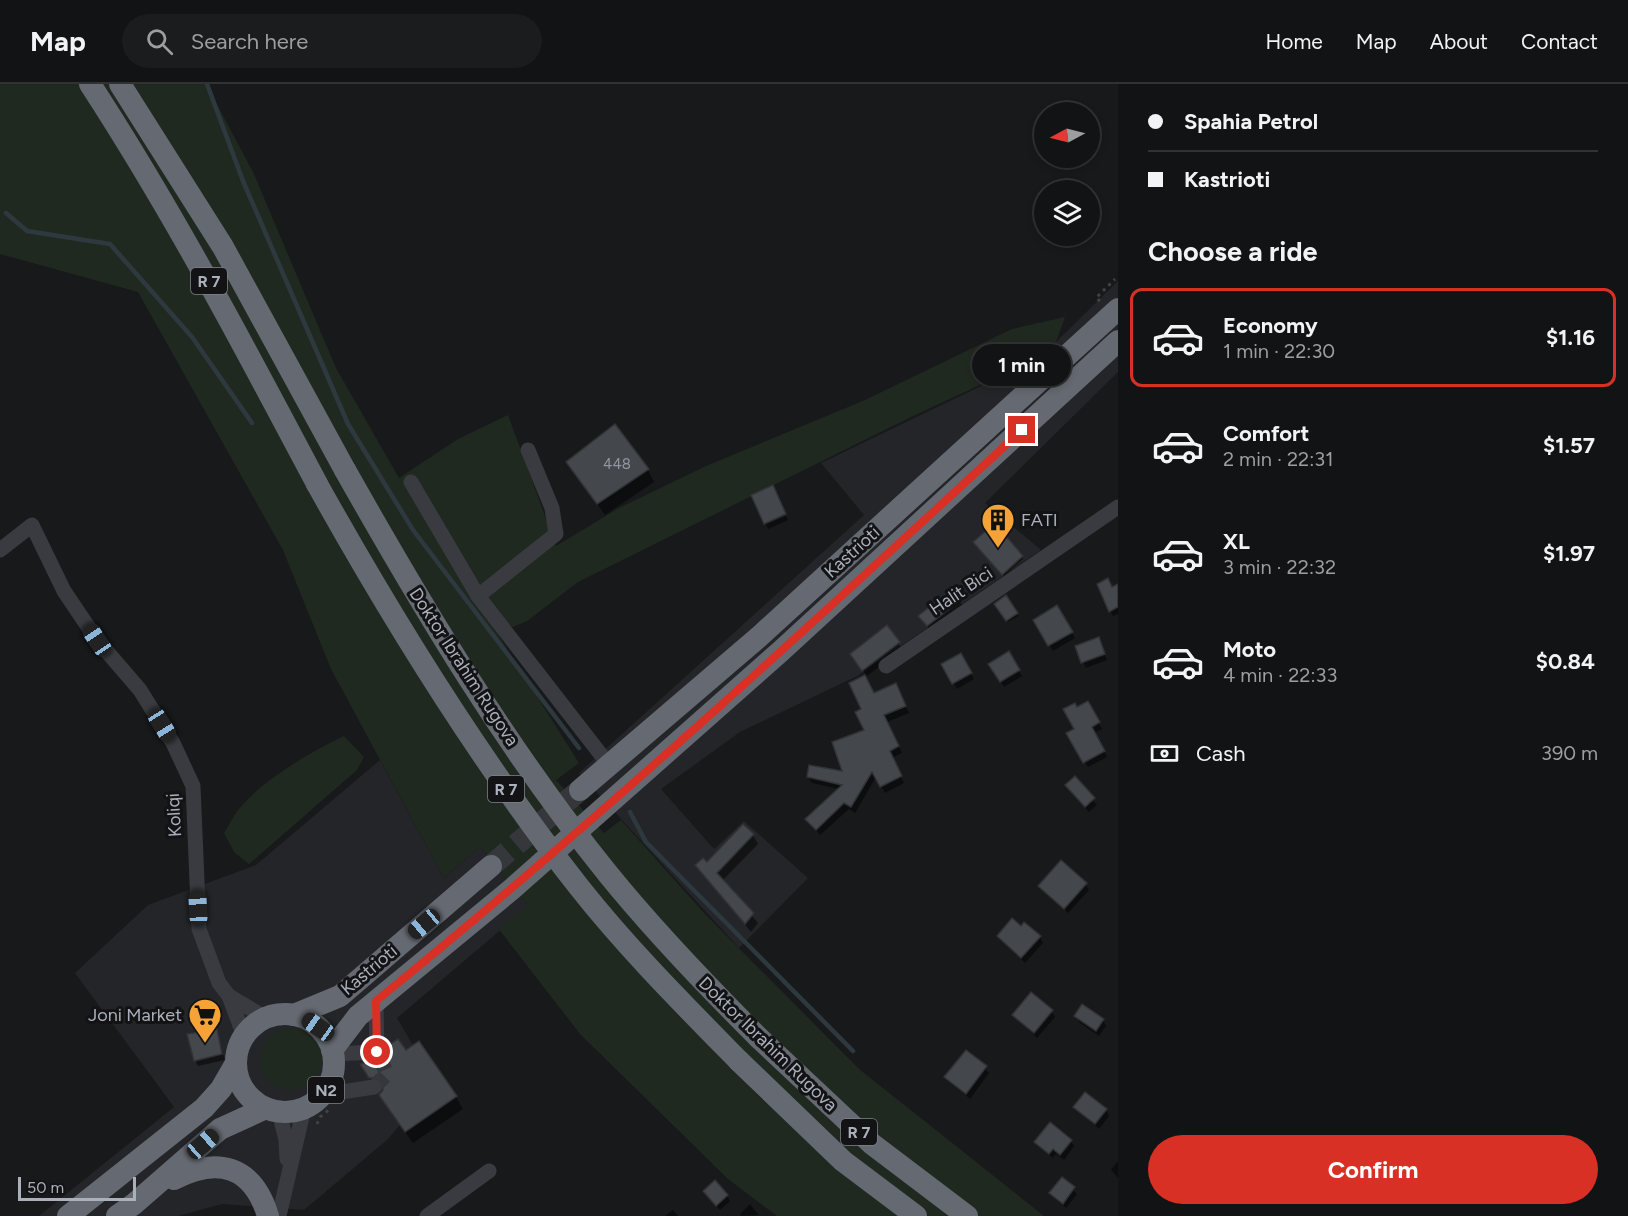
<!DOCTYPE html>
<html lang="en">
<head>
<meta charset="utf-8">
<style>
	:root { --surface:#121314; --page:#1b1c1d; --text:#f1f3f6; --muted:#9c9ea0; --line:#313234; --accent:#d93025 }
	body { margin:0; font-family:Figtree,sans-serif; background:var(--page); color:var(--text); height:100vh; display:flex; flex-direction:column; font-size:22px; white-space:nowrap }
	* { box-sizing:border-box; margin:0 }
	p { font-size:20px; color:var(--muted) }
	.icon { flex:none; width:33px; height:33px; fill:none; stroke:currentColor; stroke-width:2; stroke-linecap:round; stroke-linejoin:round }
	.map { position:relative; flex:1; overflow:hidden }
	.sheet { display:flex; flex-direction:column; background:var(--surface); width:510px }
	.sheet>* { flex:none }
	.banner { display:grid; align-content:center; height:132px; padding:0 30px; background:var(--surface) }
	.needle { width:39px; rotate:263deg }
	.controls { position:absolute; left:1034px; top:18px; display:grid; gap:12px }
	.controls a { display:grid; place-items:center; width:66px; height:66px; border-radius:50%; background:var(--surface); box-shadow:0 3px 9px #0003,0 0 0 2px var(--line); font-size:30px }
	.scale { position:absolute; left:18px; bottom:15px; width:118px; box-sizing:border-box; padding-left:6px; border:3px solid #aab1ba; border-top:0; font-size:16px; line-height:21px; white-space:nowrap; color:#aab1ba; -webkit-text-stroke:4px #131316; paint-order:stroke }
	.end { position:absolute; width:27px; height:27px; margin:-14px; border:8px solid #d93025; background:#fff; box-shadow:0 0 0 3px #fff }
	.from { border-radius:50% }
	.bubble { position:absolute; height:42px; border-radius:21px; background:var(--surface); box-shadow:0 3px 9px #0003,0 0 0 2px var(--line); font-size:20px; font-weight:700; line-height:42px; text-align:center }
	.car { position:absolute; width:18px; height:36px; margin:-18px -9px; border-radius:8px; box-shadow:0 0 4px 2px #0007; background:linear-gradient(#222 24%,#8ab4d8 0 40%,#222 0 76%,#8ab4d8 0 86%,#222 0) }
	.banner b { display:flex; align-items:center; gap:21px; height:57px; font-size:22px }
	.banner b+b { border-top:2px solid var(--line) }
	.banner i { width:15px; height:15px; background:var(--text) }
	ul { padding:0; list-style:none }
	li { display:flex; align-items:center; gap:18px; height:99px; margin:0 12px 9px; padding:0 18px; border:3px solid transparent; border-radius:12px }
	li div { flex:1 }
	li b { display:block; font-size:22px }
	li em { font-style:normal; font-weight:700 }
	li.current { border-color:var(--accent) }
	li>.icon { width:54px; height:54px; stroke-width:1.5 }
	h2 { padding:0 30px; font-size:27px; line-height:72px }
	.pay { display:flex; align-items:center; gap:15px; height:66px; padding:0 30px; font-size:22px }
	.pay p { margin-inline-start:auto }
	.primary-button { display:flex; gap:12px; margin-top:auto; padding:12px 30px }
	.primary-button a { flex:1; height:69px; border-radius:36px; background:var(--accent); color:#fff; font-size:24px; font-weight:700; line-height:69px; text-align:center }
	header { display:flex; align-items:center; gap:36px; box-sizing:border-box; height:84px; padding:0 30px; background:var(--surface); border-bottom:2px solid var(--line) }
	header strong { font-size:28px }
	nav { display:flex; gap:33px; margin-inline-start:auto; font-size:21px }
	.search { width:420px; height:54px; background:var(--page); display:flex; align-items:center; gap:15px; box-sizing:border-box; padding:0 21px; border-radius:33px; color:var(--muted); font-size:22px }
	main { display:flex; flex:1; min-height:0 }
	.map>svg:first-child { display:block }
	.built { fill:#242528 }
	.green { fill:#202920 }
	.shadow { fill:#0007 }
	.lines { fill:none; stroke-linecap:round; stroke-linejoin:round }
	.stream { stroke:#2e393f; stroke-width:4.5 }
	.building { fill:#44474b; stroke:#323337; stroke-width:1.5 }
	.minor-tunnel { stroke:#35373b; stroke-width:15; stroke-dasharray:15 8; stroke-linecap:butt }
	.highway-tunnel { stroke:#35373b; stroke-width:22; stroke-dasharray:22 11; stroke-linecap:butt }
	.path { stroke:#3f4247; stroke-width:3; stroke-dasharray:3 4.5; stroke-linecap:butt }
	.minor { stroke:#393b40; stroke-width:15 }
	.highway { stroke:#656971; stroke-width:22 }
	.highway-bridge { stroke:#656971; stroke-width:22 }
	.route { stroke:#d93025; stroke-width:8 }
	.labels { text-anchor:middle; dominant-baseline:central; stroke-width:6; stroke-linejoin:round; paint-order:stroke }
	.number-label { font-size:15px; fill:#90969e }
	.shield { fill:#131316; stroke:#7d8289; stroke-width:1.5 }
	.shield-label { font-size:16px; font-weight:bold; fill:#aab1ba }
	.poi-label { font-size:18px; fill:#aab1ba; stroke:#131316; text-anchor:start }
	.street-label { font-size:18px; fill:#aab1ba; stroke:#131316 }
</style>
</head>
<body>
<header>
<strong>Map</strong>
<div class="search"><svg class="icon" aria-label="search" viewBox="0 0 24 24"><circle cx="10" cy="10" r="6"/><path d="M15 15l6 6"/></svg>Search here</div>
<nav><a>Home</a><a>Map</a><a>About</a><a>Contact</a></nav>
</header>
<main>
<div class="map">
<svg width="1118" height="1132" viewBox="0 0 1118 1132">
	<rect width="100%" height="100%" fill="#18191b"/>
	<g class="built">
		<path d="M1118,197V288L985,419L1041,466L857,592L740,648L661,705L714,765L744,737L808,794L739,864L579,689L864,431L821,379L981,302L1056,258Z"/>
		<path d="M380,676L444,794L480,762L529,822L397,934L435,999L388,1055L304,1126L222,1120L178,1132H39L174,1023L75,889L148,821L256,781Z"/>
	</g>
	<g class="green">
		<path d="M0,0H206L253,88L336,284L399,394L458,355L508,331L556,462L619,424L706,382L865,316L1012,245L1065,233L1056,258L1023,281L911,333L578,498L527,537L513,543L495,534L456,484L579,679L556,696L604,749L621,736L704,829L859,985L1044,1132H777L728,1095L580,950L498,844L528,822L480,762L444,794L331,585L283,466L138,208L0,170Z"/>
		<path d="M344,652L364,673L357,686L249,780L234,768L224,749C229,742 233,732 239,725C261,697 312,667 344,652Z"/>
		<circle cx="291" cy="975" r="31"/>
	</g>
	<g class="shadow">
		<path d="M568,379L648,386L654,398L605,431Z"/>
		<path d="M786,432L788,436L768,445L766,440Z"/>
		<path d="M976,461L1022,472L1023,475L1004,492Z"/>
		<path d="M1118,502V530L1113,532L1110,527Z"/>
		<path d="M1006,514L1018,532L1008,538L996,520Z"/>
		<path d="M959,517L963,522L931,547L924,538Z"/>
		<path d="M1057,524L1075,554L1053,567L1035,536Z"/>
		<path d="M887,544L902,565L867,592L855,576Z"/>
		<path d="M1101,560L1107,576L1086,584L1076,563Z"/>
		<path d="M1008,569L1022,592L1004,603L990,580Z"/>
		<path d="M960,571L974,595L957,605L943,580Z"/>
		<path d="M899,607L909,629L887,638L902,669L892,674L904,699L885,709L876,693L855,729L849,725L820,751L807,735L839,705L812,699L808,693L845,689L866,647L863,625L874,610Z"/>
		<path d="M1087,619L1102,645L1094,649L1107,673L1088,683L1068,649L1076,645L1077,625Z"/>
		<path d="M1074,695L1097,721L1089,728L1067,702Z"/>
		<path d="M753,751L758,760L722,797L758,839L751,848L697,781L707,780Z"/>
		<path d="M1085,800L1089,806L1068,829L1040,802Z"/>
		<path d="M1021,844L1040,853L1043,859L1025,879L998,852Z"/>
		<path d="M1051,927L1055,933L1037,954L1014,931Z"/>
		<path d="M1076,932L1103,936L1106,942L1099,952L1079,938Z"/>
		<path d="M216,947L225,976L198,982L195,976Z"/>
		<path d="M405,968L456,1013L463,1025L413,1059L388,1024L385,1006H377L362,981L384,977Z"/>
		<path d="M966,968L989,989L970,1015L946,993Z"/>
		<path d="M1075,1023L1106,1026L1109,1032L1099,1045Z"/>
		<path d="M1071,1057L1074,1062L1064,1076L1056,1070L1053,1074L1036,1058Z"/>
		<path d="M1118,1077V1094L1111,1086Z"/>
		<path d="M1062,1095L1077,1110L1066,1124L1051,1109Z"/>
		<path d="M705,1107L727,1112L730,1117L720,1126Z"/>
		<path d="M750,1120L759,1131L741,1132L740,1130Z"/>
		<path d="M673,1126L678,1132H665Z"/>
	</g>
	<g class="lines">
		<g class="stream">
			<path d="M207,0L243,97L348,340L413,446L579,664"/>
			<path d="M6,129L27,147L110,160L192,253L252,339"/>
			<path d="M630,728L646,758L853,967"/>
		</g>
	</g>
	<g class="building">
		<path d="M615,340L649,385L597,420L566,378Z"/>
		<path d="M773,401L786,430L764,440L751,411Z"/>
		<path d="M995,439L1023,472L1002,491L973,458Z"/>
		<path d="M1108,494L1112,503L1118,500V523L1109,528L1097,500Z"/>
		<path d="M952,505L961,516L927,542L918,532Z"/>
		<path d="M1006,511L1018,529L1006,537L994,520Z"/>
		<path d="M1057,521L1073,548L1048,562L1033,536Z"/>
		<path d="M887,541L900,558L862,587L850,570Z"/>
		<path d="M1099,553L1105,570L1081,579L1075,562Z"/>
		<path d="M1009,567L1020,586L1000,598L988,580Z"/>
		<path d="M961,569L972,589L952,600L941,580Z"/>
		<path d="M865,591L874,609L896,599L906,622L884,631L899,662L890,667L902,692L880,703L872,688L851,723L844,719L816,746L805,735L842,701L807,693L809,681L842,687L832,658L864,646L855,628L861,625L849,599Z"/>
		<path d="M1088,617L1100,638L1092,643L1105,667L1083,679L1066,649L1074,645L1063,625L1075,619L1077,623Z"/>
		<path d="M1075,692L1095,714L1085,723L1065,701Z"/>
		<path d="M743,740L754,750L717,789L754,829L745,840L695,781L703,774L707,778Z"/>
		<path d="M1061,776L1087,799L1064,825L1038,802Z"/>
		<path d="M1012,834L1021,842L1024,838L1041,852L1021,874L997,852Z"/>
		<path d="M1031,908L1053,926L1034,949L1012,931Z"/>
		<path d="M1082,920L1104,935L1096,947L1074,932Z"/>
		<path d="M217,945L222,970L194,977L187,950Z"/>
		<path d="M398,955L406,966L419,957L457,1012L405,1048L379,1011L383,1006L382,997L377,994H369L360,980L383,976L387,962Z"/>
		<path d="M966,966L987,982L966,1010L944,993Z"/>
		<path d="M1085,1008L1107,1025L1095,1040L1073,1023Z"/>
		<path d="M1050,1038L1072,1056L1060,1071L1053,1065L1049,1070L1034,1058Z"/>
		<path d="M1062,1093L1075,1103L1063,1120L1049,1109Z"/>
		<path d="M715,1096L728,1111L716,1122L703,1107Z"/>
	</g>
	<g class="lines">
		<path class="minor-tunnel" d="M374,1003L387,990L377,968"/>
		<path class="highway-tunnel" d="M491,782L580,706"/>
		<g class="path">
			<path d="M1100,217L1096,214L1115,195"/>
			<path d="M317,1040L320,1033L330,1025"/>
		</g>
		<g class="minor">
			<path d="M411,398L478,512L609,681"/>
			<path d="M0,466L32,441L64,507L97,556L140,606L173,659L193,702L199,845L219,899L229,912L244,952"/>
			<path d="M478,512L556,450L552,424L528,366"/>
			<path d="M886,582L1118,423"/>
			<path d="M229,912L266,934"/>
			<path d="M333,970L377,968L376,917"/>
			<path d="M322,1011L374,1003"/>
			<path d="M279,1028L286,1056L287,1075"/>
			<path d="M279,1132L304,1024"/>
			<path d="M427,1132L489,1087"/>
		</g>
		<g class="highway">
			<path d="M90,0C174,129 245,264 317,400"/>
			<path d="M120,0L223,163L345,386"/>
			<path d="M580,706L761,551L1118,225"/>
			<circle cx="285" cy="979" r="49"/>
			<path d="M294,931L340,912L491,782"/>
			<path d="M759,954L872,1060L967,1132"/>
			<path d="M332,966L358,932L512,805L781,567L1118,257"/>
			<path d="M739,977L843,1077L916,1132"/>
			<path d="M174,1095C218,1072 253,1082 268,1132"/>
			<path d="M68,1132L204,1024L221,1005L236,979"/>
			<path d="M117,1132L134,1120L220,1045L266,1024"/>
		</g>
		<g class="highway-bridge">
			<path d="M345,386C424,526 507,665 608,790C655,848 706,901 759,954"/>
			<path d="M317,400C395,540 480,677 579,803C628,865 684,921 739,977"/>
		</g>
	</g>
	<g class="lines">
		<path class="route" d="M377,968L376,917C599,736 811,541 1022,346"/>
	</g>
	<defs>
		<g id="building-pin" transform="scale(1.725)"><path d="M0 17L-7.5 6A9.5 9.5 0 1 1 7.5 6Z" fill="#f5a236" stroke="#131316"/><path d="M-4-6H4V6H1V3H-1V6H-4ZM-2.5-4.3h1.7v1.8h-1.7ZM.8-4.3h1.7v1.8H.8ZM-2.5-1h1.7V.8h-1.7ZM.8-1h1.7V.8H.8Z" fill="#111"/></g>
		<g id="supermarket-pin" transform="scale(1.725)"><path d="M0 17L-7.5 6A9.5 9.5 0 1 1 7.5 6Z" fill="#f5a236" stroke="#131316"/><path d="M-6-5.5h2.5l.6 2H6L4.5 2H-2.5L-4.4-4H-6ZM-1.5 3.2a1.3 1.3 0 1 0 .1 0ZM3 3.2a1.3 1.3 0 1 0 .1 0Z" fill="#111"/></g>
	</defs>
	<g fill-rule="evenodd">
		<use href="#building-pin" x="998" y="436"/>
		<use href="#supermarket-pin" x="205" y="931"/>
	</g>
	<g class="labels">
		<g class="number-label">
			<text x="617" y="380">448</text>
		</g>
		<g class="shield">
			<rect x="191" y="184" width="36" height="26" rx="4.5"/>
			<rect x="488" y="692" width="36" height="26" rx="4.5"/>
			<rect x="308" y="993" width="36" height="26" rx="4.5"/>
			<rect x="841" y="1035" width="36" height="26" rx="4.5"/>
		</g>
		<g class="shield-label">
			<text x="209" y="197">R 7</text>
			<text x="506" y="705">R 7</text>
			<text x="326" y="1006">N2</text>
			<text x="859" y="1048">R 7</text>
		</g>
		<g class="poi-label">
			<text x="1021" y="436">FATI</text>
			<text x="182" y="931" text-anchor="end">Joni Market</text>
		</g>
		<g class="street-label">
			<text transform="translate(852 468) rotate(-42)">Kastrioti</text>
			<text transform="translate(961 507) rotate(-34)">Halit Bici</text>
			<text transform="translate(464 583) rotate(57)">Doktor Ibrahim Rugova</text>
			<text transform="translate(174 731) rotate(-93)">Koliqi</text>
			<text transform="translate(369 886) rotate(-40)">Kastrioti</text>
			<text transform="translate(768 960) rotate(44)">Doktor Ibrahim Rugova</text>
		</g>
	</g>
</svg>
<div class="controls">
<a><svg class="needle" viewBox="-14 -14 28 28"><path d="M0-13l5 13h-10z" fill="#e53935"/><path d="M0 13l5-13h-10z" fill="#9c9ea0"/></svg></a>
<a><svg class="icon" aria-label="layers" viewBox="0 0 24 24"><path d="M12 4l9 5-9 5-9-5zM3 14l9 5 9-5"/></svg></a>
</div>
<div class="scale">50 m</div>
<i class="end from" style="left:377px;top:968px"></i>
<i class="end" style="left:1022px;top:346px"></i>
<div class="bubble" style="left:972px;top:260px;width:99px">1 min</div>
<i class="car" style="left:97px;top:556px;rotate:326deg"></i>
<i class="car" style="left:162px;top:641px;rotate:148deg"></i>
<i class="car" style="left:198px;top:824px;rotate:357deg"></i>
<i class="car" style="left:424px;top:840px;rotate:230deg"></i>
<i class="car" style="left:318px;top:943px;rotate:305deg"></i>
<i class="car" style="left:203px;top:1060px;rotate:49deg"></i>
</div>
<section class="sheet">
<div class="banner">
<b><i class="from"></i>Spahia Petrol</b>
<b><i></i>Kastrioti</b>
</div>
<h2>Choose a ride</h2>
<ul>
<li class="current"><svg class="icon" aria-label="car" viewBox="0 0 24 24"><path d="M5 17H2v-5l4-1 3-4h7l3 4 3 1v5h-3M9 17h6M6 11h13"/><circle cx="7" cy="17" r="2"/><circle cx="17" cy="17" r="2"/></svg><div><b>Economy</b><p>1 min · 22:30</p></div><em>$1.16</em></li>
<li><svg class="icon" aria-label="car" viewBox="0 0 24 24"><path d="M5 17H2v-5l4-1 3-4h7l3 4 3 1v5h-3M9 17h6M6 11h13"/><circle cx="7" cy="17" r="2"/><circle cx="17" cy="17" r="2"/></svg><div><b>Comfort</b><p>2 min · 22:31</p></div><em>$1.57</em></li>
<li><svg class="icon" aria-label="car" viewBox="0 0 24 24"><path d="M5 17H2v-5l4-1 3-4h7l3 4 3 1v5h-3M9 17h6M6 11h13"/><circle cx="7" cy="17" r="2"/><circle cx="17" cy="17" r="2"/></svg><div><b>XL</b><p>3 min · 22:32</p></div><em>$1.97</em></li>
<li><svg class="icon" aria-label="car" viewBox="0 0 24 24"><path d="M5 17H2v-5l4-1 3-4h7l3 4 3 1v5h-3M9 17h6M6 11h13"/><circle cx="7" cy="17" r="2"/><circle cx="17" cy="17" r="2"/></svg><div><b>Moto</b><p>4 min · 22:33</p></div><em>$0.84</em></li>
</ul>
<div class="pay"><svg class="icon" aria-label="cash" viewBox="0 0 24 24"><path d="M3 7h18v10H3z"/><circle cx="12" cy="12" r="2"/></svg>Cash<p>390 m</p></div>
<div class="primary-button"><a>Confirm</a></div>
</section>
</main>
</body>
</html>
